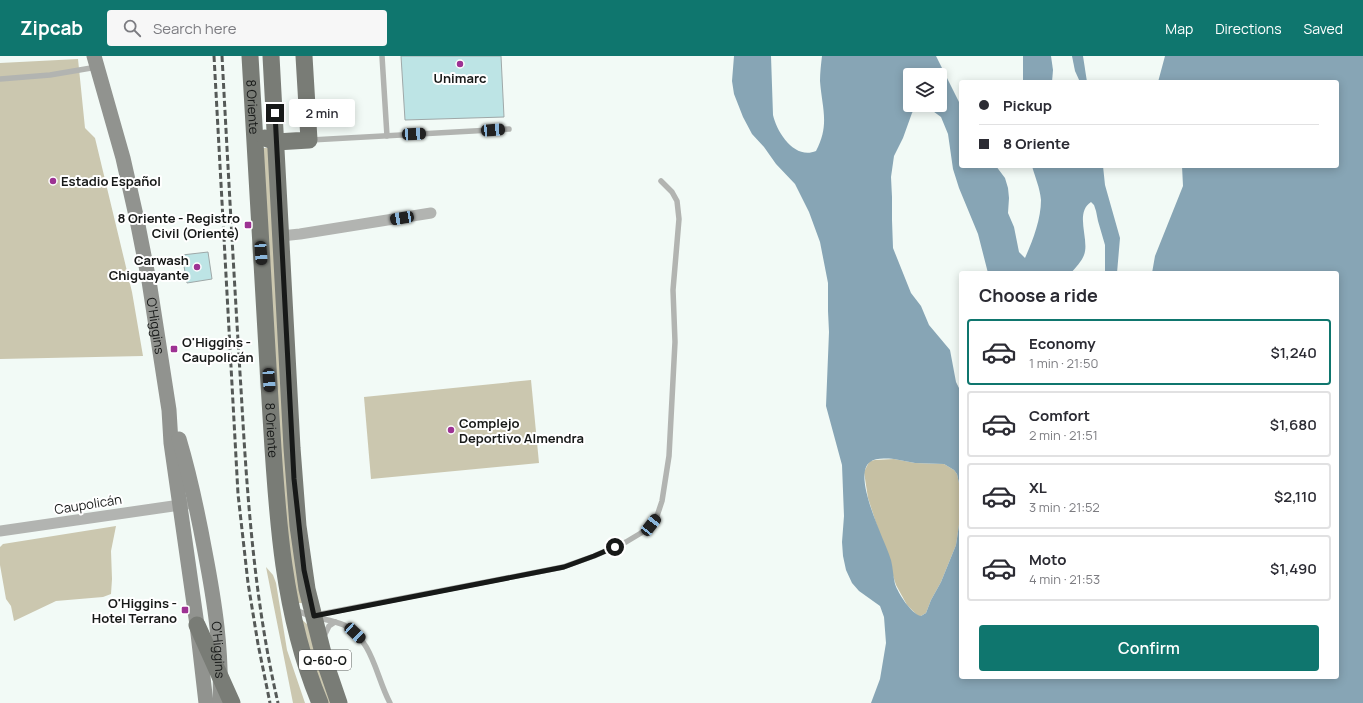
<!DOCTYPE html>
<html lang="en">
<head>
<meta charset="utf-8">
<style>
	:root { --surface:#fff; --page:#f7f7f7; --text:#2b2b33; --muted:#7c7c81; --line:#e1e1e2; --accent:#0f766e }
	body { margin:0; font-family:Manrope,sans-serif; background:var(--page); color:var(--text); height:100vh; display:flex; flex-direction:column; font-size:15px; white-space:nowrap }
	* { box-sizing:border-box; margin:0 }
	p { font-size:13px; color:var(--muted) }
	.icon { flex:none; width:22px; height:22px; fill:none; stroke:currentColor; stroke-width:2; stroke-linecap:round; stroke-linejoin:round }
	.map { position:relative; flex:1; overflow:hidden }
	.sheet { position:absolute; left:959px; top:215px; width:380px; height:408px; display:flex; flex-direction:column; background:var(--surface); border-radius:4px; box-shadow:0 2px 10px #0003 }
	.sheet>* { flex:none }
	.guide { position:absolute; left:959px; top:24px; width:380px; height:88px; border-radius:4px; box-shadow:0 2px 10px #0003; display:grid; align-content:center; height:88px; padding:0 20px; background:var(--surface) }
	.buttons { position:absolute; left:903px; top:12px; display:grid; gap:8px }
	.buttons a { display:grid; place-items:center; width:44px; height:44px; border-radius:4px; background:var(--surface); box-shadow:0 2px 10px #0003; font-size:20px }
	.end { position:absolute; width:18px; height:18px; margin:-9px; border:5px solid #171918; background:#fff; box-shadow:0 0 0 2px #fff }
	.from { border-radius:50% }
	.bubble { position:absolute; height:28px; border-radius:4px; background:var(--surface); box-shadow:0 2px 10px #0003; font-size:13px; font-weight:600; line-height:28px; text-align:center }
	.car { position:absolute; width:12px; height:24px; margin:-12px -6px; border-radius:5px; box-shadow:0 0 3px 1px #0007; background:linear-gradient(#222 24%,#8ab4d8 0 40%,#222 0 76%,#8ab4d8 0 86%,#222 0) }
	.guide b { display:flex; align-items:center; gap:14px; height:38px; font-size:15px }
	.guide b+b { border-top:1px solid var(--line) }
	.guide i { width:10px; height:10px; background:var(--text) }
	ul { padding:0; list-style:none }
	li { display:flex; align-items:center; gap:12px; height:66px; margin:0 8px 6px; padding:0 12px; border:2px solid var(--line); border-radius:4px }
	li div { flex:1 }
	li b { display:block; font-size:15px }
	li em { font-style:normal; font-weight:600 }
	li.active { border-color:var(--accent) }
	li>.icon { width:36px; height:36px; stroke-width:1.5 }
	h2 { padding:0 20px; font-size:18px; line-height:48px }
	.cta { display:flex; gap:8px; margin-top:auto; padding:8px 20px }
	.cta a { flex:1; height:46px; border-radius:4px; background:var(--accent); color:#fff; font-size:16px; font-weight:600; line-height:46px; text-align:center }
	header { display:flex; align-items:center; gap:24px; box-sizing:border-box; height:56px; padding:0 20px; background:var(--accent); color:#fff }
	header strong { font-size:19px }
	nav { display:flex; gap:22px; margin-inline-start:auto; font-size:14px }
	.search { width:280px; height:36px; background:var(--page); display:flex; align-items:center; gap:10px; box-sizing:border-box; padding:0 14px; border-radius:4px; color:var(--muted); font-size:15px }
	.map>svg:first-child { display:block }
	.green { fill:#cbc7af }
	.forest { fill:#c6c0a3 }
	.water { fill:#87a5b5; fill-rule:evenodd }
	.building { fill:#bde4e5; stroke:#9fa8a8 }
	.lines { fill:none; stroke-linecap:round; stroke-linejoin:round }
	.lane { stroke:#b2b4b1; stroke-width:5.5 }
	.street { stroke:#b2b4b1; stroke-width:11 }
	.secondary { stroke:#91938f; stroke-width:15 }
	.primary { stroke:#797c76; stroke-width:17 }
	.rail { stroke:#555957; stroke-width:3; stroke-dasharray:6 3; stroke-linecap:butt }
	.route { stroke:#171918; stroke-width:5 }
	.poi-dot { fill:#9d3293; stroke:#fff; stroke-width:1.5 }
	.labels { text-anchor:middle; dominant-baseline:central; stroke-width:4; stroke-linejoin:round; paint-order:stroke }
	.shield { fill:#fff; stroke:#5d5e5d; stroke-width:1 }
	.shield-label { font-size:12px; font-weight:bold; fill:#171918 }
	.poi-label { font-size:13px; font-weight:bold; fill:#171918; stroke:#fff; text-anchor:start }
	.street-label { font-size:13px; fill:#171918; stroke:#fff }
</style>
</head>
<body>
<header>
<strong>Zipcab</strong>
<div class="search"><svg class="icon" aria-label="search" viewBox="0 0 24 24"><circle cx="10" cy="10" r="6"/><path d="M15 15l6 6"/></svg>Search here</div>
<nav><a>Map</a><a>Directions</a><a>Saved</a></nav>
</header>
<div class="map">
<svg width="1363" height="647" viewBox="0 0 1363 647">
	<rect width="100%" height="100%" fill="#f2faf6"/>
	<g class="green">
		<path d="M78,3L85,72L95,82L132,236L143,300L0,303V7Z"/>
		<path d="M263,92H269L302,547H295L282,436Z"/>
		<path d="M531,324L539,407L371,423L364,341Z"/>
		<path d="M116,470L111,495L112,523L111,538L103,541L56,545L14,565L11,550L6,543L0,509V491L3,488Z"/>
		<path d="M266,511L273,519L276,527L287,594L305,647H293Z"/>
		<path d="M300,562L308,569L333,647H327L316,617Z"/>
	</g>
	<path class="forest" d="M894,403L915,407L944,408L954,414L957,418L959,427L960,462L956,489L941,526L931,544L926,557L921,560H918L907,549L896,529L868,442L864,416L868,408L870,405L875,404Z"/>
	<g class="water">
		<path d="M734,0H771L773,59C777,77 795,104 816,95C830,69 822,52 820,25C820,17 821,8 822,0H936L961,50V110H996L1005,122L1008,132L1009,142L1008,157L1014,171L1019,196L1025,202C1033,184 1041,163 1041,144C1040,132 1035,121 1032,110H1103L1105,129L1120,182L1117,217H1105V189L1098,165L1096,155L1094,149L1091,146C1074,157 1090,184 1084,199C1082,205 1075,212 1071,217H988L978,178L959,132L953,113L948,78L941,61L926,50L923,49H940V19H910V49H920H917L912,57L903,82L894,100L891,121L892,141V164L893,192L911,237L921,250L929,269L950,294L956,326L961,336V621H1337V217H1152L1155,200L1183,130L1182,110H1337V26H1158L1165,0H1363V647H871L880,623L886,587L884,561L880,550L859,535L852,527L846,514L843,500L842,486L844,460L842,409L826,350L829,276L828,255V227L820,186L809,156L795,128L776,108L764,91L752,78L743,61L734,38L732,25ZM894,403L915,407L944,408L954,414L957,418L959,427L960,462L956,489L941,526L931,544L926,557L921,560C911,558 898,537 895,528C893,520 893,512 891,504C886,486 851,420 870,406C876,401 888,403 894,403Z"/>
		<path d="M1023,0H1051L1053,14L1052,26H1023Z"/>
		<path d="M1072,0H1083L1087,26H1080L1075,15Z"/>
	</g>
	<g class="building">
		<path d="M401,0H501L504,61L405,64Z"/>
		<path d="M208,196L212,223L187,227L182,199Z"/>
	</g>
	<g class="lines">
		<g class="lane">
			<path d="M382,0L387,80"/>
			<path d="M0,23L50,19L97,11"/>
			<path d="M311,84L509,73"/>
			<path d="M295,553C309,563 329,562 344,569C373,584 376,621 390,647"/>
			<path d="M316,559L563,511L594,500L626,486L641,477L651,469L657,460L662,445L669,400L675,286L673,234L679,163L677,145L672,136L661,125"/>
			<path d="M323,582L329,570L335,566"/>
		</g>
		<g class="street">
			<path d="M281,180L300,178L431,157"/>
			<path d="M0,475L187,448"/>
		</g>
		<g class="secondary">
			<path id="s1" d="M94,0L123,102L137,164L149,225L169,354L171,387L197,569L206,647"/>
			<path id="s2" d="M179,383C190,420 198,458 205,496C215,548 222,594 220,647"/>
		</g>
		<g class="primary">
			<path id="s3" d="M250,0C256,109 262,218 269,328C276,435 278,547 320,647"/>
			<path d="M271,0L292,392L298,470L307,533L326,609L339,647"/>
			<path d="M265,82L276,86L309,84L304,0"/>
			<path d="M197,569L232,647"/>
		</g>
		<g class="rail">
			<path d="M214,0L238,438L248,527L258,588L270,647"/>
			<path d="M222,0C228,111 234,222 241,333C247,438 254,544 278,647"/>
		</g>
	</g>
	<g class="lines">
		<path class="route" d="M275,57L294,423L304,514L314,560L564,511L594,500L615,491"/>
	</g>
	<g class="poi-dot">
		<circle cx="460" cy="8" r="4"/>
		<circle cx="53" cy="125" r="4"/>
		<rect x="244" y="165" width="8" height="8" rx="2"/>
		<circle cx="197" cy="211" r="4"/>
		<rect x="170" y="289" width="8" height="8" rx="2"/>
		<circle cx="451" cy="374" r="4"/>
		<rect x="181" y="550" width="8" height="8" rx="2"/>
	</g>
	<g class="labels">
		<rect class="shield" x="299" y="594" width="52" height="20" rx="3"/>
		<g class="shield-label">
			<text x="325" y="604">Q-60-O</text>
		</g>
		<g class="poi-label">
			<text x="460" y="22" text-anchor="middle">Unimarc</text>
			<text x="61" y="125">Estadio Español</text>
			<text x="240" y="162" text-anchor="end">8 Oriente - Registro<tspan x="240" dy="15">Civil (Oriente)</tspan></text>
			<text x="189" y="204" text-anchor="end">Carwash<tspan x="189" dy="15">Chiguayante</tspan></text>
			<text x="182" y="286">O'Higgins -<tspan x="182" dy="15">Caupolicán</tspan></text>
			<text x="459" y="367">Complejo<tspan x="459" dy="15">Deportivo Almendra</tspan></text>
			<text x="177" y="547" text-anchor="end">O'Higgins -<tspan x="177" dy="15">Hotel Terrano</tspan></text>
		</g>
		<g class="street-label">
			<text stroke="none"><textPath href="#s3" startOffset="51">8 Oriente</textPath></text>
			<text stroke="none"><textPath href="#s1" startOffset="277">O'Higgins</textPath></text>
			<text stroke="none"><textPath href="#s3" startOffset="375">8 Oriente</textPath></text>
			<text transform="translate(88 448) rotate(-9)">Caupolicán</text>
			<text stroke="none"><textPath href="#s2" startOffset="215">O'Higgins</textPath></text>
		</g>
	</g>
</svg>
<div class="buttons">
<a><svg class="icon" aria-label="layers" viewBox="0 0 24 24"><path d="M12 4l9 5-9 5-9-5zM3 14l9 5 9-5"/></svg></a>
</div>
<i class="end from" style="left:615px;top:491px"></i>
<i class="end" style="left:275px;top:57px"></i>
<div class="bubble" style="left:289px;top:43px;width:66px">2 min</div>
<i class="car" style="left:493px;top:74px;rotate:86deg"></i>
<i class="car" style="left:414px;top:78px;rotate:87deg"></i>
<i class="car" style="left:402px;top:162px;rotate:261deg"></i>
<i class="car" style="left:261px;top:197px;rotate:176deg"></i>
<i class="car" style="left:269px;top:324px;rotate:176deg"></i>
<i class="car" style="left:651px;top:469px;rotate:38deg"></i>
<i class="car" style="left:355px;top:577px;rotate:133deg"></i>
<div class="guide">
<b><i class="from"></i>Pickup</b>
<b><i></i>8 Oriente</b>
</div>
<section class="sheet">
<h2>Choose a ride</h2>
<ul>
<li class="active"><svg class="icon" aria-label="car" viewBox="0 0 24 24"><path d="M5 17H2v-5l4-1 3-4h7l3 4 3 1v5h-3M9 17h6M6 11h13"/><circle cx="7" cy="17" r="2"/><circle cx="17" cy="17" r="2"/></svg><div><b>Economy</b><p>1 min · 21:50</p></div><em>$1,240</em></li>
<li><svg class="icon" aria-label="car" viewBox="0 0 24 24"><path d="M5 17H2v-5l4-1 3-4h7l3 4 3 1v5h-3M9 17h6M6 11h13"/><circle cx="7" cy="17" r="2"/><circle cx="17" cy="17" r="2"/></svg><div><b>Comfort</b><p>2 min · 21:51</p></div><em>$1,680</em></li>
<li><svg class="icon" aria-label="car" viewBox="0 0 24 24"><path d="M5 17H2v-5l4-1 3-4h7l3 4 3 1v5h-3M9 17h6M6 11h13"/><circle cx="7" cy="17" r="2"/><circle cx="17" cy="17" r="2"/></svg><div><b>XL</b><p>3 min · 21:52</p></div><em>$2,110</em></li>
<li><svg class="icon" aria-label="car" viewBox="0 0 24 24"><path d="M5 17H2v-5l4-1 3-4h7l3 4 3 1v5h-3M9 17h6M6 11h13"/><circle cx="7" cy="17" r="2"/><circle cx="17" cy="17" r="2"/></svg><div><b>Moto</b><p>4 min · 21:53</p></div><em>$1,490</em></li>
</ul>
<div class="cta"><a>Confirm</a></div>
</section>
</div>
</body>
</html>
